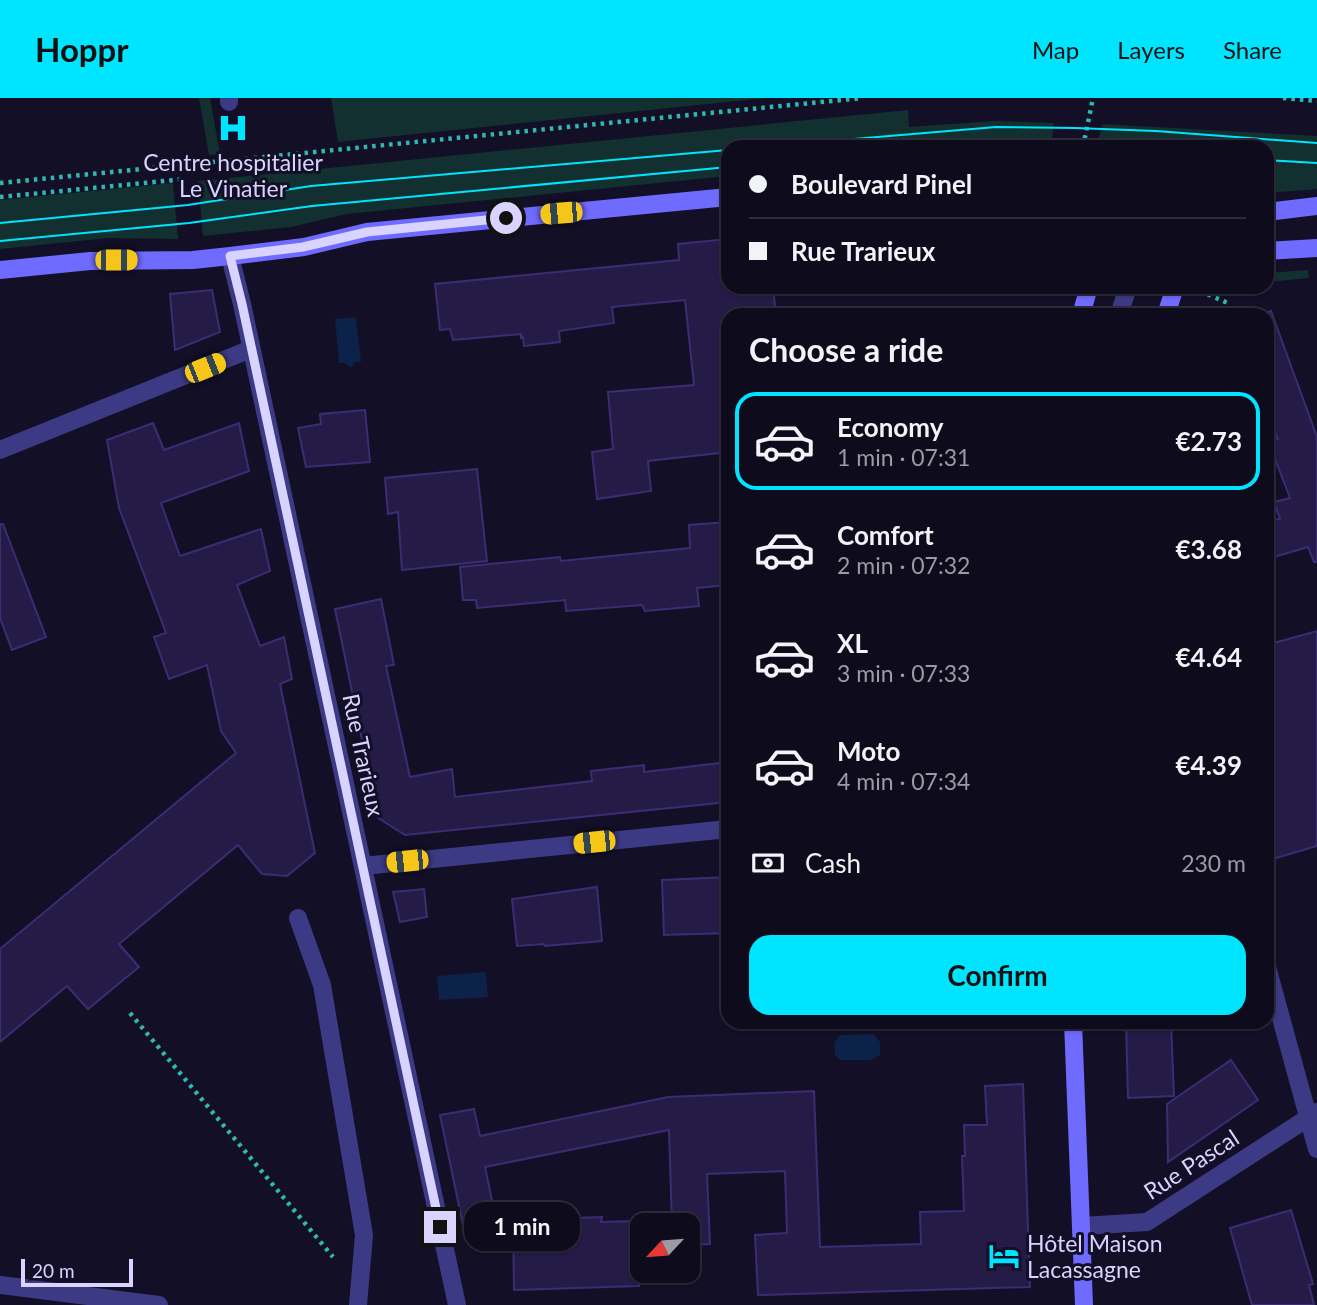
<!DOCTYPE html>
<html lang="en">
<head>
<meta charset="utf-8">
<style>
	:root { --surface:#0e0b1c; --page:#171425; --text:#f1f3f6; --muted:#9b9ba3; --line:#2e2b3b; --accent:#00e5ff }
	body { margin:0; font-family:Lato,sans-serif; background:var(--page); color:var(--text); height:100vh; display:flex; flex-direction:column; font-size:26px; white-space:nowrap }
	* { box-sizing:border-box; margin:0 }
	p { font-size:23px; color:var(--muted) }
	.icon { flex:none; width:38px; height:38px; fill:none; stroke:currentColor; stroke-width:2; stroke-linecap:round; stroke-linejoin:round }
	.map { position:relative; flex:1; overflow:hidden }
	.sheet { position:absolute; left:721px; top:210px; width:553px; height:721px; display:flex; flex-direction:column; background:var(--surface); border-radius:21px; box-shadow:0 2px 5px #0004,0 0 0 2px var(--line) }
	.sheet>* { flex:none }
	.hud { position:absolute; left:721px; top:42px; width:553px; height:154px; border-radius:21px; box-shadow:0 2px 5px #0004,0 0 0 2px var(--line); display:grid; align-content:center; height:154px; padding:0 28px; background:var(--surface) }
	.needle { width:46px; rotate:244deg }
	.tools { position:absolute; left:630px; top:1115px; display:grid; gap:14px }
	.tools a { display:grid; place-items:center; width:70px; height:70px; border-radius:14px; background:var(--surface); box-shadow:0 2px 5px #0004,0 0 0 2px var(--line); font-size:35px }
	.scale { position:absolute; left:21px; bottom:18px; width:112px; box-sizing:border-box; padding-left:7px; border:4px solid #d9d4ff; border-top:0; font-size:19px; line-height:24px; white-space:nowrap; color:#d9d4ff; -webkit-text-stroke:5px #130f26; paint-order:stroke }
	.end { position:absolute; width:32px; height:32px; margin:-16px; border:9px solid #d9d4ff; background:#111; box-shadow:0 0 0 4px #111 }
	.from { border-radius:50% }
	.bubble { position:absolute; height:49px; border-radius:21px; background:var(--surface); box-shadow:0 2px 5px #0004,0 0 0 2px var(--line); font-size:23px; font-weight:700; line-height:49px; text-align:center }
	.car { position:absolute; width:21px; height:42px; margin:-21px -10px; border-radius:9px; box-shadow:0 0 5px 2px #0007; background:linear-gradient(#f5c518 24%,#345 0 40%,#f5c518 0 76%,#345 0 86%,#f5c518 0) }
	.hud b { display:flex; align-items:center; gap:24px; height:66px; font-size:26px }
	.hud b+b { border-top:2px solid var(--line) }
	.hud i { width:18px; height:18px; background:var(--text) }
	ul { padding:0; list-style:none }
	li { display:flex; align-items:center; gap:21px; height:98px; margin:0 14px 10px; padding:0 14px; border:4px solid transparent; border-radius:21px }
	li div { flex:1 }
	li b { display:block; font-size:26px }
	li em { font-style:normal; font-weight:700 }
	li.active { border-color:var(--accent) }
	li>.icon { width:63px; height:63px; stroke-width:1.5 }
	h2 { padding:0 28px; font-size:32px; line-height:84px }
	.pay { display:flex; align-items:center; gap:18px; height:77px; padding:0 28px; font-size:26px }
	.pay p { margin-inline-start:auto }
	.cta { display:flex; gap:14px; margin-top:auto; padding:14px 28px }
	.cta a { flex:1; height:80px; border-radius:21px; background:var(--accent); color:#111; font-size:28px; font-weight:700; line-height:80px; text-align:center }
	header { display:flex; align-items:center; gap:42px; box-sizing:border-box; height:98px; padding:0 35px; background:var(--accent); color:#111 }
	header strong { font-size:33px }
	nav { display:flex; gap:38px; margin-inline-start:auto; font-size:24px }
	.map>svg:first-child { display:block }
	.green { fill:#12302f }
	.water { fill:#0c2248 }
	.building { fill:#241b47; stroke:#3b2d73; stroke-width:2 }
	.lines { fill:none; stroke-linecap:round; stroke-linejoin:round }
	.path { stroke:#2fb8b0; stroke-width:4.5; stroke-dasharray:3.5 5; stroke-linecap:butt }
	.service { stroke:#3d3a85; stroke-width:18 }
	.minor { stroke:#3d3a85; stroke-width:18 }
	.secondary { stroke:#6f6bff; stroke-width:18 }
	.tram { stroke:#00e5ff; stroke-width:2 }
	.route { stroke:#d9d4ff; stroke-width:9 }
	.labels { text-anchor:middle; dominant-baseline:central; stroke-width:6; stroke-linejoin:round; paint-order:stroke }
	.poi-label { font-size:23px; fill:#d9d4ff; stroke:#130f26 }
	.street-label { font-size:23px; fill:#d9d4ff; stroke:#130f26 }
</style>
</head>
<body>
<header>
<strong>Hoppr</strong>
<nav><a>Map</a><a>Layers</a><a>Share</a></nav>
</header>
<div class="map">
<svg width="1317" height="1207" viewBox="0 0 1317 1207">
	<rect width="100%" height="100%" fill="#130f26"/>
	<g class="green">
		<path d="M199,0H210L220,56L209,57Z"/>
		<path d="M331,0H766L338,44Z"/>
		<path d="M908,12L909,29L995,23L1054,25L1051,49H728V78L347,116L291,129L203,138L198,83Z"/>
		<path d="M1102,26L1317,38V91L1267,95V49H1097Z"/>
		<path d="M173,85L178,141L108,140L0,151V102Z"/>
		<path d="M1308,172L1309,180L1267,184V175Z"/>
	</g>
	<g class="water">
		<path d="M356,219L361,264H355L351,270L345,265H339L335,221Z"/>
		<path d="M486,874L488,899L439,902L437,878Z"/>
		<path d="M873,936L880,944V957L871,962H840L835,957L834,945L840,937Z"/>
	</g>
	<g class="building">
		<path d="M728,141V189H773L776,217H728V354L648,363L651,393L597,401L592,354L613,351L608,294L694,287L685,202L612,209L614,225L559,233L560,244L524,248L523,239L521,240V236L453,242L450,231L440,232L435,186L679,162L678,146Z"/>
		<path d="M212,192L220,234L175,252L170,196Z"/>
		<path d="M1271,213L1317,339V464H1314L1308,449L1267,461V423L1280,421L1274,404L1290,400L1269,345L1278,341L1267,313V214Z"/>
		<path d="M365,312L370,364L306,369L298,330L321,326L320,316Z"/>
		<path d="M153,325L164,352L239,325L249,373L161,405L180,458L261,431L270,473L237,487L260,548L284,539L292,581L280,586L315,755L287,778L262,776L238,747L119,846L139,869L88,911L67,888L0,944V851L236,655L221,633L207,567L169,581L154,539L166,535L119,410L107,342Z"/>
		<path d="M477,371L487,463L402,472L398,414L388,416L385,380Z"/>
		<path d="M728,424V487L697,490L699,508L645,513L642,507L566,513L565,502L477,510L476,502H463L460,469L560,459L561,463L690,450L689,427Z"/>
		<path d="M0,426H3L46,539L12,552L0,520Z"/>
		<path d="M381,501L394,567L386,568L410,679L452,671L455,699L592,683L591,673L644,667V674L728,664V704L405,737L378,720L335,511Z"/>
		<path d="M1317,533V748L1276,760L1267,727V547Z"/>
		<path d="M728,779V835L664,837L662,782Z"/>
		<path d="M597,789L602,843L545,848L544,846L517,848L512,801Z"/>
		<path d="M424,791L427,819L400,824L393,794Z"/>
		<path d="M1126,924H1171L1174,998L1128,1000Z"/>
		<path d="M1231,962L1258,1002L1168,1064L1167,1006Z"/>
		<path d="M1023,986L1030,1189L758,1197L755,1137L787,1135L785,1073L707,1076L710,1146L688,1147V1127H672L669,1032L485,1069L497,1126L464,1132L440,1017L474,1011L480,1038L668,999L814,993L820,1149L921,1146L920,1114L964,1113L962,1058H965L964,1027H987L985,988Z"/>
		<path d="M1291,1112L1313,1186L1309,1187L1314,1207H1252L1230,1130Z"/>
		<path d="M602,1119L601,1124L637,1123L639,1188L514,1192L513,1122Z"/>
	</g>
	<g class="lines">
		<g class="path">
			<path d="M1283,0L1317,3"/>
			<path d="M1083,49L1093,0"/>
			<path d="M0,85L862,0"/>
			<path d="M0,99L185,81"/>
			<path d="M1200,193L1230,206"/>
			<path d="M130,915L333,1159"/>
		</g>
		<g class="service">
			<path d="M229,0V4"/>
			<path d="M1119,217L1128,189"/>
			<path d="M298,820L322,887L364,1137L358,1207"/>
			<path d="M0,1187L159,1207"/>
		</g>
		<g class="minor">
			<path d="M230,158L242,206L457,1207"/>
			<path d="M0,352L251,251"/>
			<path d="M363,768L728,731"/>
			<path d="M1267,869L1317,1051"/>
			<path d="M1082,1128L1147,1124L1317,1014"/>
		</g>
		<g class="secondary">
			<path d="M1267,114L1317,108"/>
			<path d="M1267,153L1317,150"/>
			<path d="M0,172L90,163L193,162L230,158L304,149L367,134L728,99"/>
			<path d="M1081,217L1089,189"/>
			<path d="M1166,217L1175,189"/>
			<path d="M1073,924L1084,1207"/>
		</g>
		<g class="tram">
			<path d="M760,49L996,29L1075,30L1156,33L1317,45"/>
			<path d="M965,49L1022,44L1088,49"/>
			<path d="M1267,62L1317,65"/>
			<path d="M0,125L188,107L311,88L728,52"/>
			<path d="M0,143L189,125L312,108L728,69"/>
		</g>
	</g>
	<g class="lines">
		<path class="route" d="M440,1129L242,206L230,158L303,149L367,134L506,120"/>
	</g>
	<defs>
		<g id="hospital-bare" transform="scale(2.415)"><path d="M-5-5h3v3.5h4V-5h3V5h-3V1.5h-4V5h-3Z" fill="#00e5ff" stroke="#130f26" stroke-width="2.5" paint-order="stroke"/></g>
		<g id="hotel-bare" transform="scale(2.415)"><path d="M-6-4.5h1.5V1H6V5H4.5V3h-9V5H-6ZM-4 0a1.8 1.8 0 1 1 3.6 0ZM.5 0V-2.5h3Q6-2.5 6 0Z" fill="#00e5ff" stroke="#130f26" stroke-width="2.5" paint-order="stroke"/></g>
	</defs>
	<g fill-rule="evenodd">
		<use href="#hospital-bare" x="233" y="30"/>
		<use href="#hotel-bare" x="1004" y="1158"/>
	</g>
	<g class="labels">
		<g class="poi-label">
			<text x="233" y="64">Centre hospitalier<tspan x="233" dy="26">Le Vinatier</tspan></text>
			<text x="1027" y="1145" text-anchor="start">Hôtel Maison<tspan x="1027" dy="26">Lacassagne</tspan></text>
		</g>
		<g class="street-label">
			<text transform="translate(364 657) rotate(78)">Rue Trarieux</text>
			<text transform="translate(1191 1066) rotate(-33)">Rue Pascal</text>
		</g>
	</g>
</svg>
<div class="tools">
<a><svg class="needle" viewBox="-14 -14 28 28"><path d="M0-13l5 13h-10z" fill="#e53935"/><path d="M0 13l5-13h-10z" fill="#9b9ba3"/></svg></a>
</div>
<div class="scale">20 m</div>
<i class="end from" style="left:506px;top:120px"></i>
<i class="end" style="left:440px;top:1129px"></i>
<div class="bubble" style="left:464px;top:1104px;width:116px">1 min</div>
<i class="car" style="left:561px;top:115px;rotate:265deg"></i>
<i class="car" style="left:116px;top:162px;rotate:90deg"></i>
<i class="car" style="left:205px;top:270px;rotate:68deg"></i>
<i class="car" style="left:594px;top:744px;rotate:264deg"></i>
<i class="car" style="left:407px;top:763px;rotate:264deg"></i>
<div class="hud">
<b><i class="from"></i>Boulevard Pinel</b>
<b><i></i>Rue Trarieux</b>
</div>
<section class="sheet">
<h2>Choose a ride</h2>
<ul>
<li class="active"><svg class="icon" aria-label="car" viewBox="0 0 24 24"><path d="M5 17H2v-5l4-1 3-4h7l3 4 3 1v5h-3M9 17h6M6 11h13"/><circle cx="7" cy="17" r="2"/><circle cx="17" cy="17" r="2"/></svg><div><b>Economy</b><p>1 min · 07:31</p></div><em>€2.73</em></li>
<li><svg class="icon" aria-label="car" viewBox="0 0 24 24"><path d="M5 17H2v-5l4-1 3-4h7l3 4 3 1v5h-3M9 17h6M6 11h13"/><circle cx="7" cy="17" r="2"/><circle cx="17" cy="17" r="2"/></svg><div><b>Comfort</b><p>2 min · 07:32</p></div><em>€3.68</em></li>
<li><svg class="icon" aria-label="car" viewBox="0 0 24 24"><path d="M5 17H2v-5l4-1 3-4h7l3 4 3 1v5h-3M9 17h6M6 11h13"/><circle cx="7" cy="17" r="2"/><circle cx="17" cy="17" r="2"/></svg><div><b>XL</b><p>3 min · 07:33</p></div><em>€4.64</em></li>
<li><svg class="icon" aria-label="car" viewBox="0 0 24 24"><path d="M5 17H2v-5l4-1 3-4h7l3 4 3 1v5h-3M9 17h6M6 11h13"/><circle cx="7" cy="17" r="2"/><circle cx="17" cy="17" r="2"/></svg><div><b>Moto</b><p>4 min · 07:34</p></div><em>€4.39</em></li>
</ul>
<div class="pay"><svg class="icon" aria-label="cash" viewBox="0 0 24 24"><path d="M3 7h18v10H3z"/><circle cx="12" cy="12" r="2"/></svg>Cash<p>230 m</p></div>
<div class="cta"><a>Confirm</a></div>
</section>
</div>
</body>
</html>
